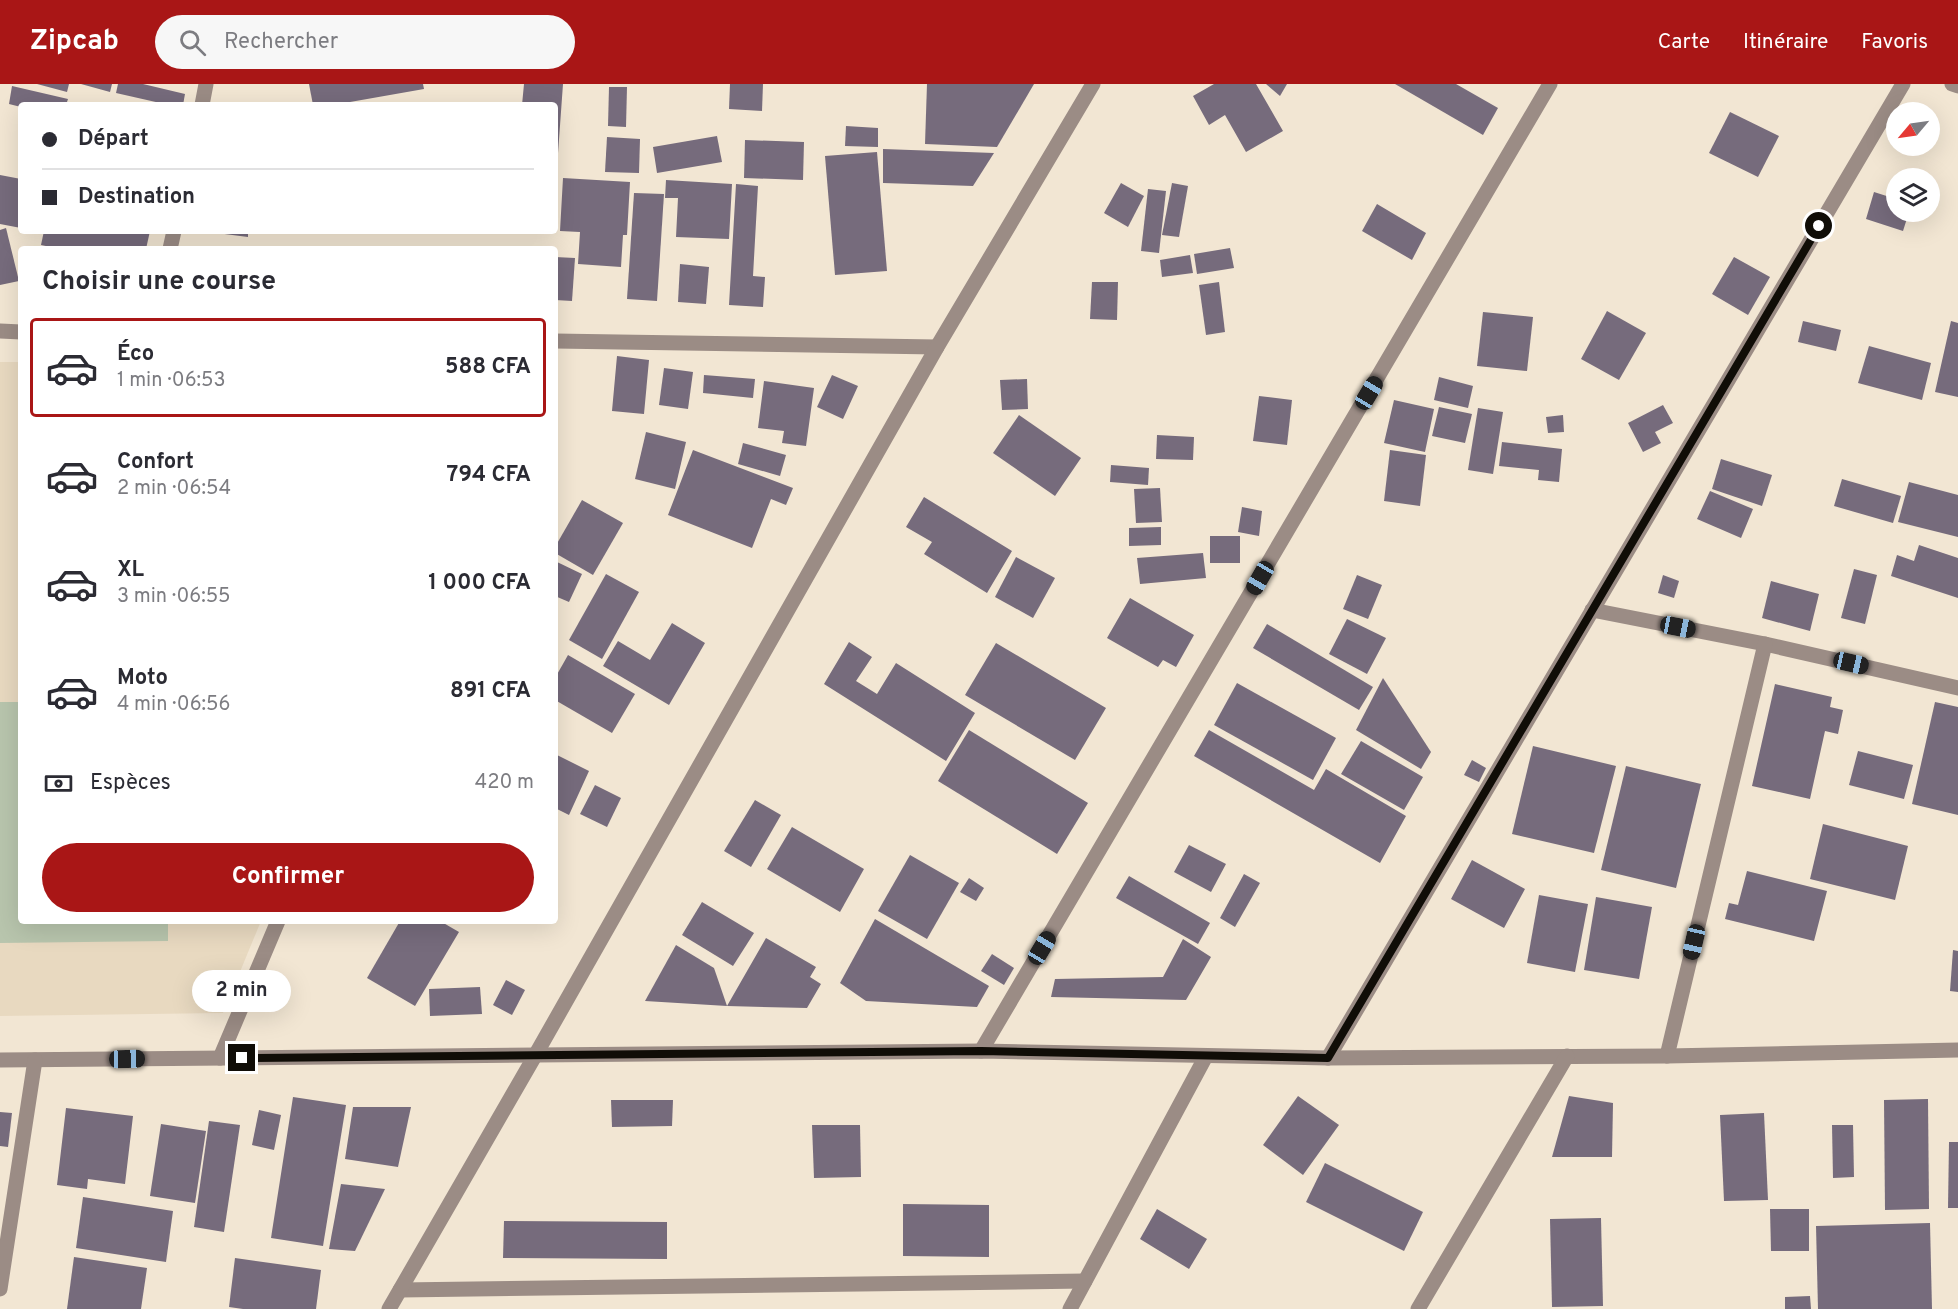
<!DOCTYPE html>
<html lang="fr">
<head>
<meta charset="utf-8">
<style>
	:root { --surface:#fff; --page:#f7f7f7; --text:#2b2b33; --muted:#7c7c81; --line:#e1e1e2; --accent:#a91616 }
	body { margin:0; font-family:Overpass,sans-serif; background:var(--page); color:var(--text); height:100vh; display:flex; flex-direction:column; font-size:22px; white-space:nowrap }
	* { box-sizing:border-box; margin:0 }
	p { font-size:20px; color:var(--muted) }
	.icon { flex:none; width:33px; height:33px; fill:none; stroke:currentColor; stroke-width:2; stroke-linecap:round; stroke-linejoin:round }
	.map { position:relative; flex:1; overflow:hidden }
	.drawer { position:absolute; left:18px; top:162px; width:540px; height:678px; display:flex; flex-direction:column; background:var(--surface); border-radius:6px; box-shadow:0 6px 24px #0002 }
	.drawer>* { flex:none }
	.guide { position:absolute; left:18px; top:18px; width:540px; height:132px; border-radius:6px; box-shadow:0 6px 24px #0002; display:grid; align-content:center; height:132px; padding:0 24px; background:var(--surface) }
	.needle { width:39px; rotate:241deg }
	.fabs { position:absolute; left:1886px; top:18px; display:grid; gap:12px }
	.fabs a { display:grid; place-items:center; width:54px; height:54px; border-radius:50%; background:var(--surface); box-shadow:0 6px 24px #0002; font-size:30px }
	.end { position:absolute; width:27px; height:27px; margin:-14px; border:8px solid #100d07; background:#fff; box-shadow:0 0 0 3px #fff }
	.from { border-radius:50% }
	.bubble { position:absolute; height:42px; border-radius:21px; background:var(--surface); box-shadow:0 6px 24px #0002; font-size:20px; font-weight:700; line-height:42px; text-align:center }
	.car { position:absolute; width:18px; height:36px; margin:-18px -9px; border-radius:8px; box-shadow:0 0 4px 2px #0007; background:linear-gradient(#222 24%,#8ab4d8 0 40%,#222 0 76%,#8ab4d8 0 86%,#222 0) }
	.guide b { display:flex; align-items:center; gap:21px; height:57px; font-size:22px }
	.guide b+b { border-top:2px solid var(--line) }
	.guide i { width:15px; height:15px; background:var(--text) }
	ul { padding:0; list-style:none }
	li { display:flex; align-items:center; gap:18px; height:99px; margin:0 12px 9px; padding:0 12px; border:3px solid transparent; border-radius:6px }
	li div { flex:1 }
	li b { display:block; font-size:22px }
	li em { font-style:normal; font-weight:700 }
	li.current { border-color:var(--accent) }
	li>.icon { width:54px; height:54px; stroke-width:1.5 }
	h2 { padding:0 24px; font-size:27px; line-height:72px }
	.pay { display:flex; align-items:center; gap:15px; height:66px; padding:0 24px; font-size:22px }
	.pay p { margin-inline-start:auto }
	.primary-button { display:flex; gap:12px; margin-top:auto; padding:12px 24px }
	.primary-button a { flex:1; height:69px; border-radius:36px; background:var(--accent); color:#fff; font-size:24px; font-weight:700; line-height:69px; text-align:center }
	header { display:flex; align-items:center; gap:36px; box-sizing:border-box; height:84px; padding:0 30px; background:var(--accent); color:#fff }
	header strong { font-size:28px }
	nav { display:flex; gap:33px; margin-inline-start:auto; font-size:21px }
	.search { width:420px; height:54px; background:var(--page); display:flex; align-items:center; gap:15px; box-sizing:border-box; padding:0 21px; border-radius:33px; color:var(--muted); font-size:22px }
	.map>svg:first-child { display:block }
	.built { fill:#e8d9c0 }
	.green { fill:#b8c5ad }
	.building { fill:#766b7c }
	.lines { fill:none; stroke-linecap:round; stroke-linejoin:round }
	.minor { stroke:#9b8c85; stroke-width:15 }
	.route { stroke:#100d07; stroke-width:8 }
</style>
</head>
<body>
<header>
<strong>Zipcab</strong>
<div class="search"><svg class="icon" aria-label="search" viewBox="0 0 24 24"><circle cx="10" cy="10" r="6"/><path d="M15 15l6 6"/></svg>Rechercher</div>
<nav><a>Carte</a><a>Itinéraire</a><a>Favoris</a></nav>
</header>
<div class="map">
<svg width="1958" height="1225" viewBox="0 0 1958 1225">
	<rect width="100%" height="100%" fill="#f2e6d3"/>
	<path class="built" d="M0,278H21V837H261L223,929L0,932Z"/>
	<path class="green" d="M0,618H21V837H168V857L0,859Z"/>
	<g class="building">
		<path d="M37,0H69L67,8Z"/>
		<path d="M81,0H112L110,8Z"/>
		<path d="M118,0H143L185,10L183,21H169L116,9Z"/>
		<path d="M309,0H423L424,5L333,21H313Z"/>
		<path d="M524,0H563L557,83H555V21H522Z"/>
		<path d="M730,0H763L762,27L729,25Z"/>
		<path d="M927,0H1034L997,63L925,60Z"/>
		<path d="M1214,0H1256L1283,47L1246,68L1225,31L1209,41L1193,12Z"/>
		<path d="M1266,0H1287L1280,12Z"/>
		<path d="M1395,0H1456L1498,24L1483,51Z"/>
		<path d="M12,2L68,15L66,21H21V23L9,20Z"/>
		<path d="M609,3H627L626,43L608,42Z"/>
		<path d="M1730,28L1779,52L1758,93L1709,69Z"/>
		<path d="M846,42L878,44V63L845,62Z"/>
		<path d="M717,52L722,78L657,89L653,63Z"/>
		<path d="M607,53L640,55L639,89L605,88Z"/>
		<path d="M745,56L804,58L803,96L744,94Z"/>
		<path d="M883,65L994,69L973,102L883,99Z"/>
		<path d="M877,68L887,187L835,191L825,72Z"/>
		<path d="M0,91L21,95V144L0,140Z"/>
		<path d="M563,94L630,98L627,151H623L621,183L578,180L580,148L560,147Z"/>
		<path d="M666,96L732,100L729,155L676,153L678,114H665Z"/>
		<path d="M1121,99L1144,112L1128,143L1104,129Z"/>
		<path d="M1172,99L1188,102L1179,153L1162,151Z"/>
		<path d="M736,100L758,102L753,192L765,193L763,223L729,221Z"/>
		<path d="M1148,105L1166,107L1159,169L1141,167Z"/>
		<path d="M1874,108L1896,115V128H1909L1903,147L1866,135Z"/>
		<path d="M634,109L664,110L657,217L627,215Z"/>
		<path d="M1377,120L1426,149L1412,176L1362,147Z"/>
		<path d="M6,144L19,197L0,201V146Z"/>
		<path d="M44,147H150L146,165H60L41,161Z"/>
		<path d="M209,147H248V153L209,148Z"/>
		<path d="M1230,164L1234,184L1197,190L1194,170Z"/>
		<path d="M1190,171L1193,189L1162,193L1160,176Z"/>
		<path d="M555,173L575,174L572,217L555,216Z"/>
		<path d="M1734,173L1770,193L1748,231L1712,210Z"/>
		<path d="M680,180L709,183L706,220L678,218Z"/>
		<path d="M1092,198H1118L1117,236L1090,235Z"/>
		<path d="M1219,198L1225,248L1206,251L1199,201Z"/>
		<path d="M1607,227L1646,249L1619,296L1581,275Z"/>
		<path d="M1483,228L1533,233L1527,287L1477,282Z"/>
		<path d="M1803,237L1841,246L1836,267L1798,258Z"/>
		<path d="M1951,237L1958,239V313L1935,308Z"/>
		<path d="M1869,262L1931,279L1922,316L1858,299Z"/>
		<path d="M617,272L649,276L644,330L612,327Z"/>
		<path d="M664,284L693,288L688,325L659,321Z"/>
		<path d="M704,291L755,295L753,314L703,309Z"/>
		<path d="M832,291L858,302L843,335L817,323Z"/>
		<path d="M1439,293L1473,302L1468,324L1434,316Z"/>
		<path d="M1027,295L1028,325L1002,326L1000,296Z"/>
		<path d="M764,297L814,304L806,362L782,359L784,347L758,344Z"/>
		<path d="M1259,312L1292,316L1287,361L1253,357Z"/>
		<path d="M1394,316L1434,325L1425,368L1384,359Z"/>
		<path d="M1663,321L1673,339L1655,348L1661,359L1643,368L1628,339Z"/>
		<path d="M1439,323L1472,330L1465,359L1432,352Z"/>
		<path d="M1478,324L1503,328L1493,390L1468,386Z"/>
		<path d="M1019,331L1081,374L1055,412L993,369Z"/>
		<path d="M1563,331L1564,348L1548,349L1546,333Z"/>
		<path d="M646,348L686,358L675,405L635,395Z"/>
		<path d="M1157,351L1194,353L1193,376L1156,375Z"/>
		<path d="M1502,358L1562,365L1559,398L1538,396L1539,386L1499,382Z"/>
		<path d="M743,359L786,371L780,392L738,380Z"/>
		<path d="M693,366L793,404L786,421L771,415L752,464L668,431Z"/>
		<path d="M1390,366L1426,371L1420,422L1384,417Z"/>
		<path d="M1721,375L1772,391L1762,422L1712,405Z"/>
		<path d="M1111,381L1149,384L1148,401L1110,398Z"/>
		<path d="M1842,395L1901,412L1893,439L1834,422Z"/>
		<path d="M1909,398L1958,411V453L1898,438Z"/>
		<path d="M1160,404L1162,438L1136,439L1134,405Z"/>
		<path d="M1710,407L1753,425L1741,454L1697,435Z"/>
		<path d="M924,413L1012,467L987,509L924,470L932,458L906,443Z"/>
		<path d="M582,416L623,439L593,491L555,469V463Z"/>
		<path d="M1242,423L1262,427L1259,452L1238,448Z"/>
		<path d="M1161,443V461L1129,462V444Z"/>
		<rect x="1210" y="452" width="30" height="27"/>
		<path d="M1919,461L1958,474V514L1891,492L1897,471L1914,477Z"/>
		<path d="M1203,469L1206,494L1140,500L1137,474Z"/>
		<path d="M1016,473L1055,494L1033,534L995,513Z"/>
		<path d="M555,477L582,490L569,518L555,512Z"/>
		<path d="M1854,485L1877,491L1865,540L1841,534Z"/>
		<path d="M606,490L639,508L602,575L569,556Z"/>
		<path d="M1357,491L1382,501L1368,535L1343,525Z"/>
		<path d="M1663,491L1679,497L1674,514L1658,509Z"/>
		<path d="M1771,497L1819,510L1810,547L1762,534Z"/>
		<path d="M1130,514L1194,551L1176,583L1163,576L1158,583L1107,554Z"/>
		<path d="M1347,535L1386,554L1367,590L1329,570Z"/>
		<path d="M672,539L705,559L669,621L603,582L618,557L650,576Z"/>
		<path d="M1267,540L1373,603L1359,626L1253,564Z"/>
		<path d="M849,558L872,573L856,597L877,610L896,579L975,629L946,677L824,600Z"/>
		<path d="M996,559L1106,624L1075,676L965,611Z"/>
		<path d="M568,571L635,610L612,649L555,616V594Z"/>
		<path d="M1383,594L1431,668L1421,685L1356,646Z"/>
		<path d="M1237,599L1336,654L1313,696L1214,641Z"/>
		<path d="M1775,600L1832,613L1830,623L1843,626L1838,650L1825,647L1810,715L1752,702Z"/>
		<path d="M1935,618L1958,623V731L1912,720Z"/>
		<path d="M969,646L1088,719L1057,770L938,697Z"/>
		<path d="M1209,646L1314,706L1326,685L1406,732L1380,779L1194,672Z"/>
		<path d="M1361,657L1423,693L1404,726L1341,690Z"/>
		<path d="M1533,662L1616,682L1594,769L1512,750Z"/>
		<path d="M1858,667L1913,681L1904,715L1849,701Z"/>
		<path d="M555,670L589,687L569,731L555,724Z"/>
		<path d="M1472,676L1486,684L1479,698L1464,691Z"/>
		<path d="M1626,682L1701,700L1676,804L1601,786Z"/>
		<path d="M595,701L621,714L607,743L580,730Z"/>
		<path d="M755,716L781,731L751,783L724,767Z"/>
		<path d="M1823,740L1908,762L1895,816L1810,795Z"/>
		<path d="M792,743L864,785L840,828L767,785Z"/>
		<path d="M1189,761L1226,780L1211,808L1174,788Z"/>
		<path d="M910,771L959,799L927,855L878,827Z"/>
		<path d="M1472,776L1525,805L1504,844L1451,815Z"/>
		<path d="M1747,787L1827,807L1814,857L1725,835L1729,819L1738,821Z"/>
		<path d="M1244,790L1260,799L1235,843L1220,834Z"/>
		<path d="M1129,792L1210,839L1198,860L1116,814Z"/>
		<path d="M969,794L984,804L976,817L960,808Z"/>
		<path d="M1539,811L1588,820L1575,888L1527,879Z"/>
		<path d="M1596,813L1652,823L1639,895L1584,886Z"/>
		<path d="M702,818L754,849L733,882L682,851Z"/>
		<path d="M875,835L989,902L977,923L866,917L840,899Z"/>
		<path d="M400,837H440L459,848L415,922L367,894Z"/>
		<path d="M766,854L816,883L810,893L821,900L807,924L727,922Z"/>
		<path d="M1183,855L1211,873L1186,916L1051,913L1055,895L1163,893Z"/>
		<path d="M676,861L714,884L727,922L645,917Z"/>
		<path d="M1953,866L1958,867V908L1950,907Z"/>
		<path d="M992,870L1014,884L1004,901L981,887Z"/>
		<path d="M506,896L525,906L512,931L493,921Z"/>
		<path d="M480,903L482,930L430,932L429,905Z"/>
		<path d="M1298,1012L1339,1041L1303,1091L1263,1061Z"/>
		<path d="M1569,1012L1613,1019L1612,1073H1552Z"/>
		<path d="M293,1013L346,1021L323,1162L271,1154Z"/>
		<path d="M1928,1015L1929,1125L1885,1126L1884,1016Z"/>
		<path d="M611,1016H673L672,1042L612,1043Z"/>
		<path d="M353,1023H411L398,1083L345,1075Z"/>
		<path d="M66,1024L133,1032L125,1100L88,1095L87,1105L57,1101Z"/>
		<path d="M259,1026L281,1031L274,1066L252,1061Z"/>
		<path d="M0,1028L12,1029L8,1063L0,1062Z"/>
		<path d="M1764,1029L1768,1116L1724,1117L1720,1031Z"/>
		<path d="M209,1037L240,1041L224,1148L194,1143Z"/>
		<path d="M161,1040L206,1047L195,1119L150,1112Z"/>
		<path d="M812,1041H860L861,1093L814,1094Z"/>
		<path d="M1832,1041H1853L1854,1093L1833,1094Z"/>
		<path d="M1949,1058H1958V1124H1948Z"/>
		<path d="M1325,1079L1423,1128L1404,1167L1306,1118Z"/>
		<path d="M341,1100L385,1105L355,1167L329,1165Z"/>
		<path d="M83,1113L173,1127L166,1178L76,1164Z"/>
		<path d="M903,1120L989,1121V1173L903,1172Z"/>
		<path d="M1157,1125L1207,1155L1189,1185L1140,1155Z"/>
		<path d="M1770,1125H1809V1167H1771Z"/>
		<path d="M1601,1134L1603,1222L1552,1223L1550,1135Z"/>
		<path d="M504,1137L667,1138V1175L503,1174Z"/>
		<path d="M1930,1139L1932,1225H1818L1816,1142Z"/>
		<path d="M74,1173L147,1184L141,1225H67Z"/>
		<path d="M235,1174L321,1186L316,1225H243L229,1223Z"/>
		<path d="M1810,1212L1811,1225H1785V1213Z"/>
	</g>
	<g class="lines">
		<g class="minor">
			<path d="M1952,0L1958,2"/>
			<path d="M202,21L206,0"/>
			<path d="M170,165L174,147"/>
			<path d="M0,247L21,248"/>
			<path d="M555,257L937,263"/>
			<path d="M1592,526L1765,560L1958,604"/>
			<path d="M981,967L1550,0"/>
			<path d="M1667,972L1765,560"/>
			<path d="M220,974L278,837"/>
			<path d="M1328,974L1903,0"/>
			<path d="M0,976L981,967L1328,974L1667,972L1958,966"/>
			<path d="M0,1205L35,976"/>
			<path d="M400,1206L1085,1197"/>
			<path d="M389,1225L536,970L937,263L1093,0"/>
			<path d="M1070,1225L1206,972"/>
			<path d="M1418,1225L1567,972"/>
		</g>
	</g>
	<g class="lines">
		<path class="route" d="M242,974L981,967L1328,974L1819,142"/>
	</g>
</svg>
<div class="fabs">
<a><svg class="needle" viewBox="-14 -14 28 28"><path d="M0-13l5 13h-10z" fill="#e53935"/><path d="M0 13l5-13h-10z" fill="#7c7c81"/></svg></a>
<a><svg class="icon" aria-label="layers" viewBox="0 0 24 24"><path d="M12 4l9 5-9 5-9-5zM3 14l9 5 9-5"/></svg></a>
</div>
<i class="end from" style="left:1819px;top:142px"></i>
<i class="end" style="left:242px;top:974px"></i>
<div class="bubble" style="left:192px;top:886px;width:99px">2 min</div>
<i class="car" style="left:1369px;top:309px;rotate:31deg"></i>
<i class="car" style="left:1260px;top:494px;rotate:210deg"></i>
<i class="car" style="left:1678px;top:543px;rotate:101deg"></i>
<i class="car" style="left:1851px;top:579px;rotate:103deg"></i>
<i class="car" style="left:1694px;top:858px;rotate:193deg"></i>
<i class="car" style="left:1042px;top:864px;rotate:31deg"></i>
<i class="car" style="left:127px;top:975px;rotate:89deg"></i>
<div class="guide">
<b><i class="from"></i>Départ</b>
<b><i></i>Destination</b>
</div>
<section class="drawer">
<h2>Choisir une course</h2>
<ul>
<li class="current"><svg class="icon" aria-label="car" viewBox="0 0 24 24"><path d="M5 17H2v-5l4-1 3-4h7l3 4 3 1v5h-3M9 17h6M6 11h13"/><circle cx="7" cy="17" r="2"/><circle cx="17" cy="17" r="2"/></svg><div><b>Éco</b><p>1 min · 06:53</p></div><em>588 CFA</em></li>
<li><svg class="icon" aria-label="car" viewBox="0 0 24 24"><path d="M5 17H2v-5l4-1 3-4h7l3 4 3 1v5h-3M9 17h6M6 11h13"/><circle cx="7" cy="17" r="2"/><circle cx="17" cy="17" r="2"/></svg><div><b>Confort</b><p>2 min · 06:54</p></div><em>794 CFA</em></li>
<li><svg class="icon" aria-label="car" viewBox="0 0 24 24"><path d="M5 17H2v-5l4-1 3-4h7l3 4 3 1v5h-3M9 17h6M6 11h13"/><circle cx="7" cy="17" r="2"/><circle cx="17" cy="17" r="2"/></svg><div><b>XL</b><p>3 min · 06:55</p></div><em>1 000 CFA</em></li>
<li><svg class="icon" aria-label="car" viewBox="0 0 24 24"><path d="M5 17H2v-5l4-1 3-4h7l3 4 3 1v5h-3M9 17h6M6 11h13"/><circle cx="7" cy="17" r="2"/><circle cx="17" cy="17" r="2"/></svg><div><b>Moto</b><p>4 min · 06:56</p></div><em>891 CFA</em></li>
</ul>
<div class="pay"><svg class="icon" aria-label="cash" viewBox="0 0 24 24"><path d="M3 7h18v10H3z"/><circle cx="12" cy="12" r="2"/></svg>Espèces<p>420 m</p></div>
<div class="primary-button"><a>Confirmer</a></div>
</section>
</div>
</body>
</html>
